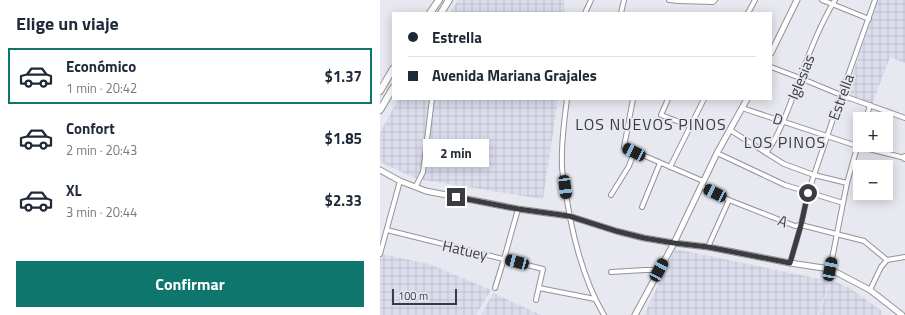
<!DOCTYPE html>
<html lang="es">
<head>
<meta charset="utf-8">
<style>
	:root { --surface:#fff; --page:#f6f6f7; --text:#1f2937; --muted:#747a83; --line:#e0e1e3; --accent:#0f766e }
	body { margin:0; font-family:"Titillium Web",sans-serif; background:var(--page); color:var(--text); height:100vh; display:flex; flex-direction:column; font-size:15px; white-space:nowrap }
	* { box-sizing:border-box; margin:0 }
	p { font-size:13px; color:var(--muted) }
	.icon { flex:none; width:22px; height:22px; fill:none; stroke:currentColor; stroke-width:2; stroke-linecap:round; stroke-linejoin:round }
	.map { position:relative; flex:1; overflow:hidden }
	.details { display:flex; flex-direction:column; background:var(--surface); width:380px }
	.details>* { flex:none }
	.top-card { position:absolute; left:12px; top:12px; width:380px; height:88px; border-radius:0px; box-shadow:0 2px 10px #0003; display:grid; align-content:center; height:88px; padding:0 16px; background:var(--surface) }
	.tools { position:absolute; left:473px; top:112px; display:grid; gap:8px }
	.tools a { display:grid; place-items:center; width:40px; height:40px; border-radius:0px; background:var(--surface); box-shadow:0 2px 10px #0003; font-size:20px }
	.scale { position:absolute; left:12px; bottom:10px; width:65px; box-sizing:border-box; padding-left:4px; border:2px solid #3c3c40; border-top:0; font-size:11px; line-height:14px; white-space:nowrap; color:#3c3c40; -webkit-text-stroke:3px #e7e8f0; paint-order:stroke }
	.end { position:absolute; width:18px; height:18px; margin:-9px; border:5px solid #3c3c40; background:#fff; box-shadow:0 0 0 2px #fff }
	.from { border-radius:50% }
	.bubble { position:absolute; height:28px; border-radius:0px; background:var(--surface); box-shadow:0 2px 10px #0003; font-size:13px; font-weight:700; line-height:28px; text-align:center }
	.car { position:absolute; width:12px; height:24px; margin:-12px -6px; border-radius:5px; box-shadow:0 0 3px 1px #0007; background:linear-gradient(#222 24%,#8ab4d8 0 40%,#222 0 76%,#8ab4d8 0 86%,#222 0) }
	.top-card b { display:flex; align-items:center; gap:14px; height:38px; font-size:15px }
	.top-card b+b { border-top:1px solid var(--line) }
	.top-card i { width:10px; height:10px; background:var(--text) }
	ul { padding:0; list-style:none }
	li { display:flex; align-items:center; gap:12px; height:56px; margin:0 8px 6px; padding:0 8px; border:2px solid transparent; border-radius:0px }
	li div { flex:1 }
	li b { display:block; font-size:15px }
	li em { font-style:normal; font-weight:700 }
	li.active { border-color:var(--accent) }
	li>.icon { width:36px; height:36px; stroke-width:1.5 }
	h2 { padding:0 16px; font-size:18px; line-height:48px }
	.primary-button { display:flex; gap:8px; margin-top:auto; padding:8px 16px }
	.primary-button a { flex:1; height:46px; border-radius:0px; background:var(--accent); color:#fff; font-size:16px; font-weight:700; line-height:46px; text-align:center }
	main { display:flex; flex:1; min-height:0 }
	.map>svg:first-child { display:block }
	.industrial { fill:url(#industrial-grid) }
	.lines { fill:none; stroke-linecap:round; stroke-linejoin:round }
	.minor-casing { stroke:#92939a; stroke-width:6 }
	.tertiary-casing { stroke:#92939a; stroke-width:7 }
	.primary-casing { stroke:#92939a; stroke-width:8 }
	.minor { stroke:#fff; stroke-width:4 }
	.tertiary { stroke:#fff; stroke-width:5 }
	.primary { stroke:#fff; stroke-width:6 }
	.route { stroke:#3c3c40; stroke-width:5 }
	.labels { text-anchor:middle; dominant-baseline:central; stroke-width:3.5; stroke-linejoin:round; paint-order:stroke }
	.street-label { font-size:15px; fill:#3c3c40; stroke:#e7e8f0 }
	.neighbourhood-label { font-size:16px; letter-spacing:1px; fill:#3c3c40; stroke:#e7e8f0 }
</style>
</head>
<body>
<main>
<section class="details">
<h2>Elige un viaje</h2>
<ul>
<li class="active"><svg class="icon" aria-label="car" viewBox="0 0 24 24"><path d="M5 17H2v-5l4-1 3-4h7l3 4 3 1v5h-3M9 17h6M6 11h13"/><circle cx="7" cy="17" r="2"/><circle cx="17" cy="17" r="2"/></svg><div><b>Económico</b><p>1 min · 20:42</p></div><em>$1.37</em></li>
<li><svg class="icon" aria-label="car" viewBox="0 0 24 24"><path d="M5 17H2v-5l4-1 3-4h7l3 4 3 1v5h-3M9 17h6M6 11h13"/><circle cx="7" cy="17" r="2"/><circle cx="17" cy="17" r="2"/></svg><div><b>Confort</b><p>2 min · 20:43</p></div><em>$1.85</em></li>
<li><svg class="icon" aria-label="car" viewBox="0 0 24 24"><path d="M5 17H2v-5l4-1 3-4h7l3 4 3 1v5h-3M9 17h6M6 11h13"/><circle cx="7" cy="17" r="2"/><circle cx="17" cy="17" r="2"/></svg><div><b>XL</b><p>3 min · 20:44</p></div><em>$2.33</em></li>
</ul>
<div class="primary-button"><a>Confirmar</a></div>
</section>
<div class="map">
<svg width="525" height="315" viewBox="0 0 525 315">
	<defs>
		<pattern id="industrial-grid" width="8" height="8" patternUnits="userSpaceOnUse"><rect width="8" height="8" fill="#dbddec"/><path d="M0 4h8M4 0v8" fill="none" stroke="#bdbfcb"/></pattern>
	</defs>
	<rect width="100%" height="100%" fill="#e7e8f0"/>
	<g class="industrial">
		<path d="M78,0H184L185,13H70Z"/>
		<path d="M498,0H525V63L510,57L492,104L466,94Z"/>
		<path d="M18,99H178L163,199L37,179L0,162V133Z"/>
		<path d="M295,249L450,281L438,315H264Z"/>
		<path d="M2,254L49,264L111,290L96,315H0V257Z"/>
		<path d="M451,280L470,288L503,312L501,315H439Z"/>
		<path d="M113,293L161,315H101Z"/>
	</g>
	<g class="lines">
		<g class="minor-casing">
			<g id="minor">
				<path d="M289,0L298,1L333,2L335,0"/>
				<path d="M442,0L489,19"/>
				<path d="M205,13L211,0"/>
				<path d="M241,13L244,0"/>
				<path d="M368,13L375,0"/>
				<path d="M391,67L420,78L461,95L525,118"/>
				<path d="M187,99C184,121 181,144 182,166C182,173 184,180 185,187C191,230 202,278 224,315"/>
				<path d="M253,99L244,147L323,181"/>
				<path d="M288,99L281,115L310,126"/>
				<path d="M362,108L477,146L525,158"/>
				<path d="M486,119L490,105"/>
				<path d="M350,130L404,164L434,175L467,183"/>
				<path d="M337,153L405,185L463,203"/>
				<path d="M386,153C400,134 407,111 416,89C427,59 438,28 455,0"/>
				<path d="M290,167L324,99"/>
				<path d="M36,186L43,172L52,99"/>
				<path d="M321,186L349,200L415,226L421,225L484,241L507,260"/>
				<path d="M231,195L249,166L254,152"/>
				<path d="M262,207L280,163"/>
				<path d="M7,230L163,269L156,300"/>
				<path d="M328,247L349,200"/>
				<path d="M0,254L20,181"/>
				<path d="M410,263L421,225L428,193L461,95L495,0"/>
				<path d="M450,269L467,183L480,137"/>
				<path d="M231,272L265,270H279"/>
				<path d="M115,288L124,259L138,209"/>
				<path d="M159,288L215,299"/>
				<path d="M490,290L501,267L507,260L525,257"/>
			</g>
		</g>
		<g class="tertiary-casing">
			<g id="tertiary">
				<path d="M391,53L417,0"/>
				<path d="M0,170L20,181L46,191L138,209L189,216L236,231L264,238L294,243L328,247L410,263L450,269L490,290L522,315"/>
				<path d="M255,315L294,243L337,153L367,99"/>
			</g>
		</g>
		<g class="primary-casing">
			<g id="primary">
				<path d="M50,13L59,0"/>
				<path d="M61,13L69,0"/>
				<path d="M0,91L13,69"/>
				<path d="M0,110L13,88"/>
				<path d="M525,157V158"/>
			</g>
		</g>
		<use href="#minor" class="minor"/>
		<use href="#tertiary" class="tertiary"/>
		<use href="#primary" class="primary"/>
	</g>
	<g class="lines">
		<path class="route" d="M76,197L138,209L189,216L236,231L264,238L294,243L328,247L410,263L421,225L428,193"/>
	</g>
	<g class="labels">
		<g class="street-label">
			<text transform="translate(421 77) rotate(-68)">Iglesias</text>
			<text transform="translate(461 97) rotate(-70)">Estrella</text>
			<text transform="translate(398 119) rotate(18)">D</text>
			<text transform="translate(403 221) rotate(22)">A</text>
			<text transform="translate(85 250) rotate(13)">Hatuey</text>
		</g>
		<g class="neighbourhood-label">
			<text x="271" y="124">LOS NUEVOS PINOS</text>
			<text x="405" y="142">LOS PINOS</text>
		</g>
	</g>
</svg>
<div class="tools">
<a>+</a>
<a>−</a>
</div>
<div class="scale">100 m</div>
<i class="end from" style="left:428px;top:193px"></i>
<i class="end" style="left:76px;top:197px"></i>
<div class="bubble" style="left:43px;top:139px;width:66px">2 min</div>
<i class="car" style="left:254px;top:152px;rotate:296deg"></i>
<i class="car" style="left:185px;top:187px;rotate:173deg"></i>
<i class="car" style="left:335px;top:193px;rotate:296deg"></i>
<i class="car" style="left:137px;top:262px;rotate:285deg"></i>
<i class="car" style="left:450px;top:269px;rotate:11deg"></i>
<i class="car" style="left:279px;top:270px;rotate:28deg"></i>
<div class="top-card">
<b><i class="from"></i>Estrella</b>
<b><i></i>Avenida Mariana Grajales</b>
</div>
</div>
</main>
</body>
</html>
